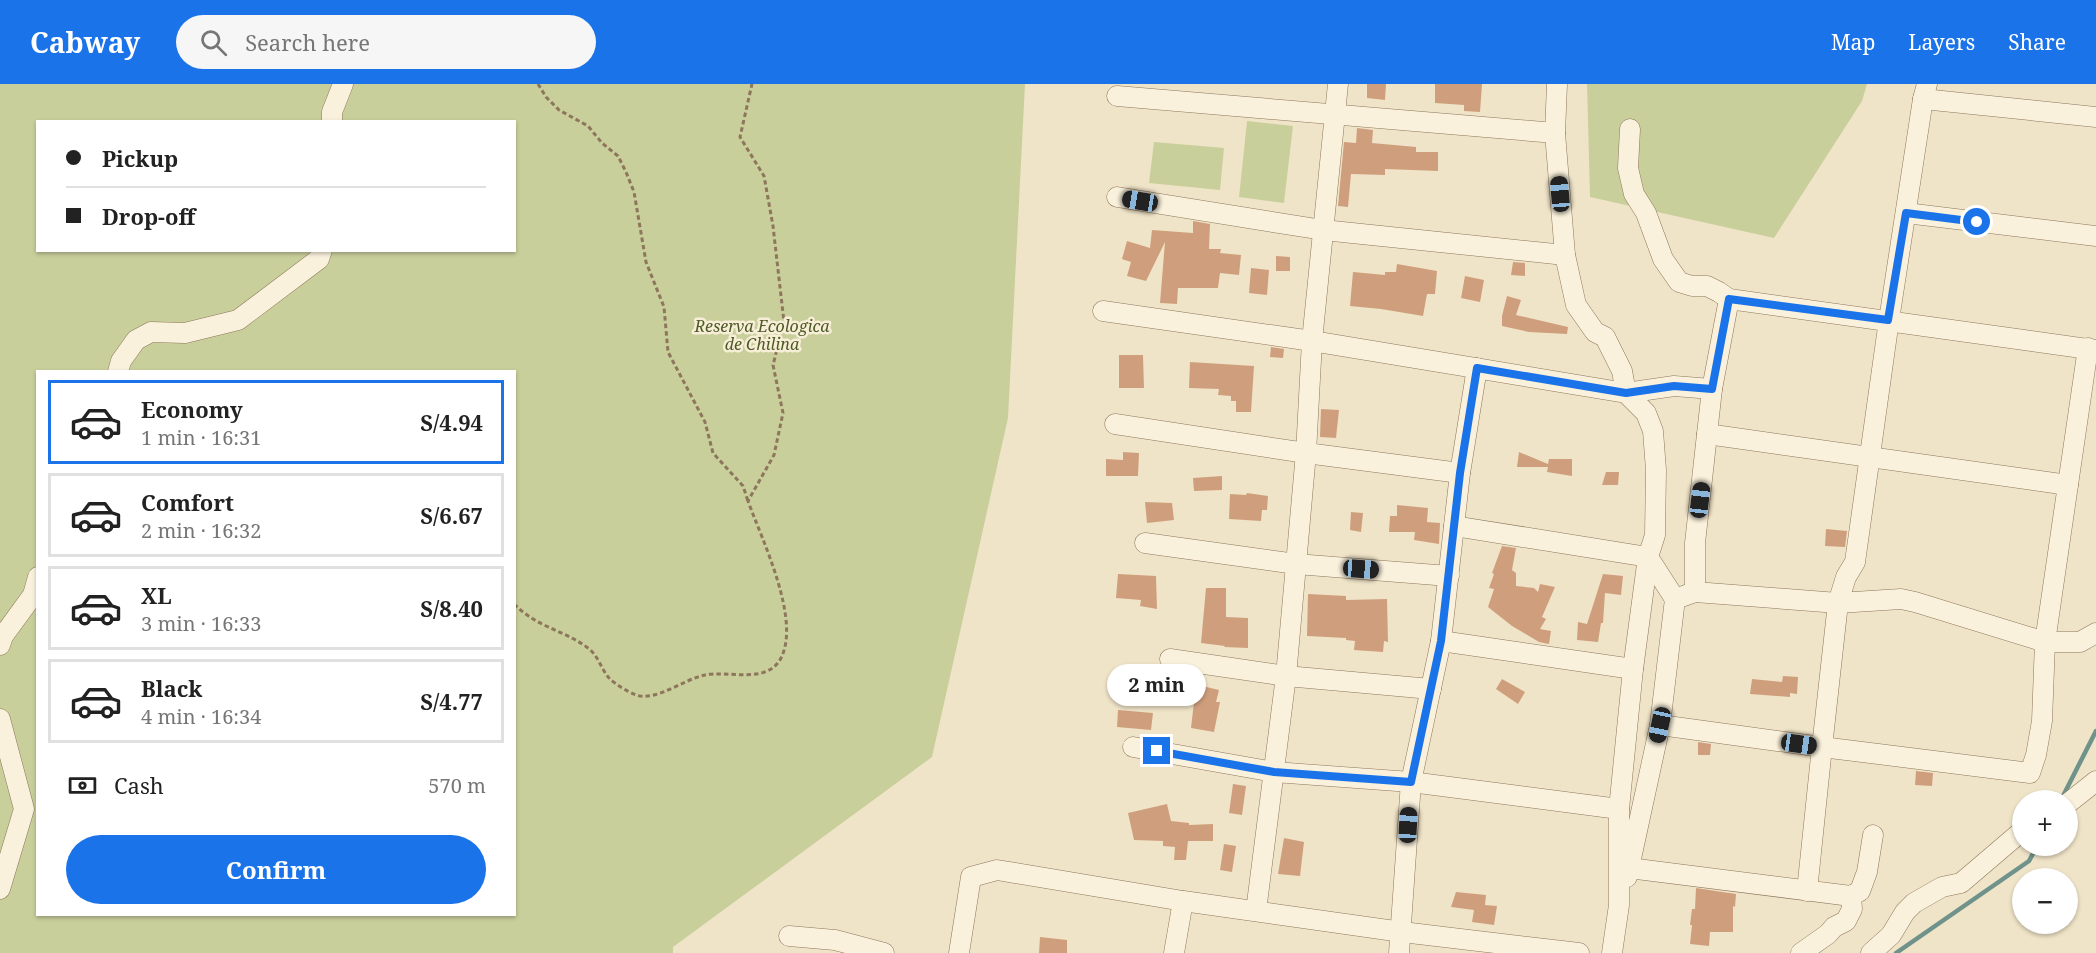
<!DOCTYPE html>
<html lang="en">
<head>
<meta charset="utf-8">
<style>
	:root { --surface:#fff; --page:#f6f6f6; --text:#222; --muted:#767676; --line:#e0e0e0; --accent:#1a73e8 }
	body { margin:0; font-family:"Noto Serif",serif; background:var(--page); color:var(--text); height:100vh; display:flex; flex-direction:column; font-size:22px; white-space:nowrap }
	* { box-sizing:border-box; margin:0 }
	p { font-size:20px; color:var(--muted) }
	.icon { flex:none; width:33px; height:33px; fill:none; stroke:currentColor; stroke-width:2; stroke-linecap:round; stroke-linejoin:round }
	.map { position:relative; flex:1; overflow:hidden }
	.sheet { position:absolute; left:36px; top:286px; width:480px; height:546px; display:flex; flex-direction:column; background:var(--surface); border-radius:0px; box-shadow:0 2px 4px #0004 }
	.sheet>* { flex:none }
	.hud { position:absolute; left:36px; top:36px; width:480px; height:132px; border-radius:0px; box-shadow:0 2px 4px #0004; display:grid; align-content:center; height:132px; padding:0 30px; background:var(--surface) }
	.tools { position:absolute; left:2012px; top:706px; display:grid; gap:12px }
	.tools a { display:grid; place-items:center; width:66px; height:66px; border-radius:50%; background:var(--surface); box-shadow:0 2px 4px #0004; font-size:30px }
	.end { position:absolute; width:27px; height:27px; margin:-14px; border:8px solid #1a73e8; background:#fff; box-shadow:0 0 0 3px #fff }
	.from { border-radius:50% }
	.bubble { position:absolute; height:42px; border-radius:21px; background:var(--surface); box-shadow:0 2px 4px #0004; font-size:20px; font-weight:700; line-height:42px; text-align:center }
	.car { position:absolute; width:18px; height:36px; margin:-18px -9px; border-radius:8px; box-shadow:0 0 4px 2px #0007; background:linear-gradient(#222 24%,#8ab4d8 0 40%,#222 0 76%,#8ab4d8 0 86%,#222 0) }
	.hud b { display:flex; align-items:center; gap:21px; height:57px; font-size:22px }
	.hud b+b { border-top:2px solid var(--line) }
	.hud i { width:15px; height:15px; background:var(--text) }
	ul { padding:10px 0 0; list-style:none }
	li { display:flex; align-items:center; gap:18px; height:84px; margin:0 12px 9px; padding:0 18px; border:3px solid var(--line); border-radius:0px }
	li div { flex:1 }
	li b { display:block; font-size:22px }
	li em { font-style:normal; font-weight:700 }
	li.on { border-color:var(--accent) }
	li>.icon { width:54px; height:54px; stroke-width:1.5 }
	.pay { display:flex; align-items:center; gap:15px; height:66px; padding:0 30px; font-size:22px }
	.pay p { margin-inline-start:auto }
	.cta { display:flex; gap:12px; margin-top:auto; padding:12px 30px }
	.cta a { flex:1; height:69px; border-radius:36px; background:var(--accent); color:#fff; font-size:24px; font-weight:700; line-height:69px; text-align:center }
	header { display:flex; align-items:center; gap:36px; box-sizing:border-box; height:84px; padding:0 30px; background:var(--accent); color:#fff }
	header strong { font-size:28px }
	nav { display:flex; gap:33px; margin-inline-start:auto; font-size:21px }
	.search { width:420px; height:54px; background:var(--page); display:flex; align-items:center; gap:15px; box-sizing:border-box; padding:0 21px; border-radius:33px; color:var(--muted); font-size:22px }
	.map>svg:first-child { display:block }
	.green { fill:#c9cf9b; fill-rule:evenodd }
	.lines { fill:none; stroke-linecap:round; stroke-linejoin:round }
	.stream { stroke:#6f938a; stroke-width:4.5 }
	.building { fill:#cf9f7d }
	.minor-casing { stroke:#8d765c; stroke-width:21 }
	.path { stroke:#8d765c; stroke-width:3; stroke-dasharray:4.5 3; stroke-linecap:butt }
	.minor { stroke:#faf1dc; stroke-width:20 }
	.route { stroke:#1a73e8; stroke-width:8 }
	.labels { text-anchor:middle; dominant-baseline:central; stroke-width:5; stroke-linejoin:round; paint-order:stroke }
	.park-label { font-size:16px; font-style:italic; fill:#4d5a26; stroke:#f7eed8 }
</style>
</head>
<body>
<header>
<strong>Cabway</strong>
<div class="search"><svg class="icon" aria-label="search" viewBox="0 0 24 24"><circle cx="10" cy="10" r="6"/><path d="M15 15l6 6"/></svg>Search here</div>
<nav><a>Map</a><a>Layers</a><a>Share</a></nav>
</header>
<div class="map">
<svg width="2096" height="869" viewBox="0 0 2096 869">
	<rect width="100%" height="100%" fill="#f0e4c8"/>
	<g class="green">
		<path d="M0,0H1025L1008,334L932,673L673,863V869H0ZM38,38H514V166H38ZM38,288H514V831H38Z"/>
		<path d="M1587,0H1867L1862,17L1774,154L1590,113Z"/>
		<path d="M1247,37L1293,42L1284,119L1239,113Z"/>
		<path d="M1154,58L1224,64L1220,106L1149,99Z"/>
	</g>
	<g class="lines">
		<g class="stream">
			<path d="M2062,714L2096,647"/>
			<path d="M1896,869L2029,777L2037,762"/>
		</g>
	</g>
	<g class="building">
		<path d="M1367,0H1386L1385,16L1367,14Z"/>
		<path d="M1435,0H1482L1480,28L1464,27V21L1435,19Z"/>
		<path d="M1357,44L1373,46L1372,59L1416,63V68H1438V87L1385,85V91L1351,90L1348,123L1338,122L1344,58L1356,59Z"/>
		<path d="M1193,137L1210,140L1209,165H1221L1220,169L1241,171L1239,191L1220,189L1218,204H1178L1177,220L1160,219L1165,158L1146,197L1127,192L1131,178L1122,175L1127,157L1150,164L1152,146L1193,149Z"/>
		<path d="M1276,172L1290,173V187H1276Z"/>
		<path d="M1513,178L1525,179V192L1511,191Z"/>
		<path d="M1397,180L1437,187L1435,210H1427L1423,232L1381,225L1350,222L1353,188L1385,191V188H1396Z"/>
		<path d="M1251,184L1269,186L1267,211L1249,209Z"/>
		<path d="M1465,192L1484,196L1480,218L1461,214Z"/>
		<path d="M1507,212L1521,216L1516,231L1568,243L1567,250L1529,248L1502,242V232Z"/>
		<path d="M1271,263L1284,265L1283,274L1270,273Z"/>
		<path d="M1119,271H1143L1144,304H1119Z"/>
		<path d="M1190,278L1254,282L1251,328H1236V317H1231V312L1218,311L1219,305L1189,304Z"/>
		<path d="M1321,325L1339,326L1336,354L1320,353Z"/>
		<path d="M1123,368L1139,369L1138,392H1106V375L1123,376Z"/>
		<path d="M1519,368L1548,380L1549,375H1572V392L1547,388L1548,383H1517Z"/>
		<path d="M1606,388H1619L1618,401H1602Z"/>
		<path d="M1222,392V406L1194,407L1193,394Z"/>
		<path d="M1247,409L1268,412L1267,426H1262L1261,437L1229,435L1230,410L1246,411Z"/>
		<path d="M1145,418L1172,419L1174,436L1147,439Z"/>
		<path d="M1397,421L1428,424L1427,438L1440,439L1439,460L1414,456L1415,448H1389L1390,432H1397Z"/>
		<path d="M1351,428L1363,429L1361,448L1350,446Z"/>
		<path d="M1826,445L1847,447L1845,463L1825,462Z"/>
		<path d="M1502,462L1516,464L1512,486L1516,489V502L1534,504L1538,508L1540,500L1555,503L1542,533L1546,535L1540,545L1551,547L1549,560L1539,558L1512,542L1488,523L1494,505L1489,504L1494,490L1492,489Z"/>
		<path d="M1118,490L1156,492L1157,525L1140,522L1141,516L1116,514Z"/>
		<path d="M1603,490L1623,492L1621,511L1605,509L1603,539H1601L1598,558L1577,556L1578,538L1587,540Z"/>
		<path d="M1206,504H1226V533L1248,534V564L1224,563L1225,562L1201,559Z"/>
		<path d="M1308,510L1346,512V516L1387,515L1388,558L1384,557L1383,568L1354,566L1355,557L1346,556V554L1307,552Z"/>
		<path d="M1148,589L1198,597V601L1219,606L1216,618H1220L1214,648L1191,644L1194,618L1117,603V596L1147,597Z"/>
		<path d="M1783,592L1798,593L1797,610L1790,609V613L1750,610L1752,595L1782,598Z"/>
		<path d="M1502,595L1525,608L1518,620L1496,605Z"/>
		<path d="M1118,626L1153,629L1151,646L1117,643Z"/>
		<path d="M1698,658L1711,660L1710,671H1698Z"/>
		<path d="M1916,687L1933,689L1932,702L1915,701Z"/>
		<path d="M1233,700L1246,702L1242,731L1229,729Z"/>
		<path d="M1167,720L1171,737L1189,739V741L1213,740V757H1188L1186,776H1174L1175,763L1163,762V757L1134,756L1128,729Z"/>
		<path d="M1284,754L1304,758L1300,792L1278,790Z"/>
		<path d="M1224,760L1236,762L1232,788L1220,786Z"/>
		<path d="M1696,804L1736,810L1735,823L1733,822V848H1710L1709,862L1690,860L1692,841H1690L1692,825H1695Z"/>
		<path d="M1456,808L1486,811L1485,821L1497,822L1494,841L1472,838L1474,826L1451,823Z"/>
		<path d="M1040,853L1067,856V869H1039Z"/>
	</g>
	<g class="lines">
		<g class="minor-casing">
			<g id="minor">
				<path d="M1927,0L1923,15L1889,236L1855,478L1846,493L1838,519L1901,515L1915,518L2045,558H2080L2096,549"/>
				<path d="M1117,12L1555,49"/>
				<path d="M1923,15L2096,33"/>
				<path d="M332,38V28L343,0"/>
				<path d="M1630,45L1628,84L1634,110L1646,129L1663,175L1679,198L1692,202H1707L1719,208L1729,215"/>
				<path d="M1117,113L1323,146L1565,171"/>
				<path d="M1906,129L2096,152"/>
				<path d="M1103,227L1312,257L1626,309L1646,329L1653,347L1656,386L1655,451L1648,473L1633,585L1619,725V821L1612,869"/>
				<path d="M118,288L121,277L136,256L151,248L185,249L238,236L319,175L322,166"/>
				<path d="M1712,305L1729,215L2096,266"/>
				<path d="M1115,340L1306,369L1460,389"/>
				<path d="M1707,350L2068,401"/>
				<path d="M1454,442L1648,473L1675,515L1695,508V459L1712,305L1674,302L1626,309L1622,287L1605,253L1595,248L1576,221L1565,171L1555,49L1557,0"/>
				<path d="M1145,459L1296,480L1449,492"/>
				<path d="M1695,508L1838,519L1822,663L2030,689L2036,671L2042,637L2045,558L2088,264"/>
				<path d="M1441,557L1633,585"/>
				<path d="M0,561L3,552L33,511L38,493"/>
				<path d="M1170,575L1286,592L1431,605"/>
				<path d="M0,635L24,725L0,805"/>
				<path d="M1660,641L1822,663L1807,807"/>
				<path d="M1133,663L1274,688L1411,698L1619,725"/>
				<path d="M2067,720L2096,697"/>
				<path d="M1629,784L1851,812"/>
				<path d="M1627,793L1660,641L1675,515"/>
				<path d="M1256,827L1286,592L1306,369L1312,257L1338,0"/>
				<path d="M789,852L835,856L884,869"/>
				<path d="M959,869L971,793L997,786L1183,817L1402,848L1579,869"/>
				<path d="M1174,869L1183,817"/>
				<path d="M1399,869L1411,698L1441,557L1460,389L1477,284"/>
				<path d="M1801,869L1828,850L1834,843L1846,837L1852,825L1851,812L1860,807L1867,788L1873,751"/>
				<path d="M1871,869L1891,851L1905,828L1914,819L1942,803L1961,799L2022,747"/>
			</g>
		</g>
		<g class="path">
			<path d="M538,0L546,13L559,26L588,42L602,59L618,72L626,88L634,108L646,178L664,223L668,268L705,338L713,369L743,402L748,417"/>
			<path d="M514,520C538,544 564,546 588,564C598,571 601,585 609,594C615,600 628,608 636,611C656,618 684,595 705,591C728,586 767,601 781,574C801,535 762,456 748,417L774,371L783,329L773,281L784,238L773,142L764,92L740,53L752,0"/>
		</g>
		<use href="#minor" class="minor"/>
	</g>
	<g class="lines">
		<path class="route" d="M1157,667L1274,688L1411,698L1441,557L1460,389L1477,284L1626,309L1674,302L1712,305L1729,215L1888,236L1906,129L1977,138"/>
	</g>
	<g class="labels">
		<g class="park-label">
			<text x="762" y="242">Reserva Ecologica<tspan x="762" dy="18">de Chilina</tspan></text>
		</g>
	</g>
</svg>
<div class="tools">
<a>+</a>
<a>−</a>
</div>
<i class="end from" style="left:1977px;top:138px"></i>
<i class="end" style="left:1157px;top:667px"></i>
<div class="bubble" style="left:1107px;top:580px;width:99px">2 min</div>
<i class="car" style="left:1560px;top:110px;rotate:355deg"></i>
<i class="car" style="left:1140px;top:117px;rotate:279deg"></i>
<i class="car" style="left:1700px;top:416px;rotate:7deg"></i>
<i class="car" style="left:1361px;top:485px;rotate:94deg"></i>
<i class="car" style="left:1660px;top:641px;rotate:192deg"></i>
<i class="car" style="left:1799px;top:660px;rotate:98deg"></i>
<i class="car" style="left:1408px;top:741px;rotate:3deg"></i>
<div class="hud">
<b><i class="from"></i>Pickup</b>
<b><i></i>Drop-off</b>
</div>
<section class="sheet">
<ul>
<li class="on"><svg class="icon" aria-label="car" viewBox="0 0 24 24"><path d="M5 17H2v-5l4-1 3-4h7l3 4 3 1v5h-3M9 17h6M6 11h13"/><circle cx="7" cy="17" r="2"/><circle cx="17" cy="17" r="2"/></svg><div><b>Economy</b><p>1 min · 16:31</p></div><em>S/4.94</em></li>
<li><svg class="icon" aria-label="car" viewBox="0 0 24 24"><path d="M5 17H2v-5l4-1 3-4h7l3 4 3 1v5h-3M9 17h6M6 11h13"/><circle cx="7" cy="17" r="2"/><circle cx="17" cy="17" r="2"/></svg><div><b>Comfort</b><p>2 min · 16:32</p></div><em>S/6.67</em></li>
<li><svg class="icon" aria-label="car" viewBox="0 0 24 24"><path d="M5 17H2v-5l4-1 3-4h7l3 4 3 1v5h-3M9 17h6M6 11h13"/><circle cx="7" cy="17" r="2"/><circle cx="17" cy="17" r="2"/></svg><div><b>XL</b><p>3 min · 16:33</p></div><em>S/8.40</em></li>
<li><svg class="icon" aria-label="car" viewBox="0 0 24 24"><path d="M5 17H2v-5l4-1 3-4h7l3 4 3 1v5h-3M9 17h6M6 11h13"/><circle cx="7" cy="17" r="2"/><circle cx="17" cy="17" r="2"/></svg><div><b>Black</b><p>4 min · 16:34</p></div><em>S/4.77</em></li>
</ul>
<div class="pay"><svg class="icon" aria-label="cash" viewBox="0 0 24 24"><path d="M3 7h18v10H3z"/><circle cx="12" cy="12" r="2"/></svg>Cash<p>570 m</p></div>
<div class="cta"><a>Confirm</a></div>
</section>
</div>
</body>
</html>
